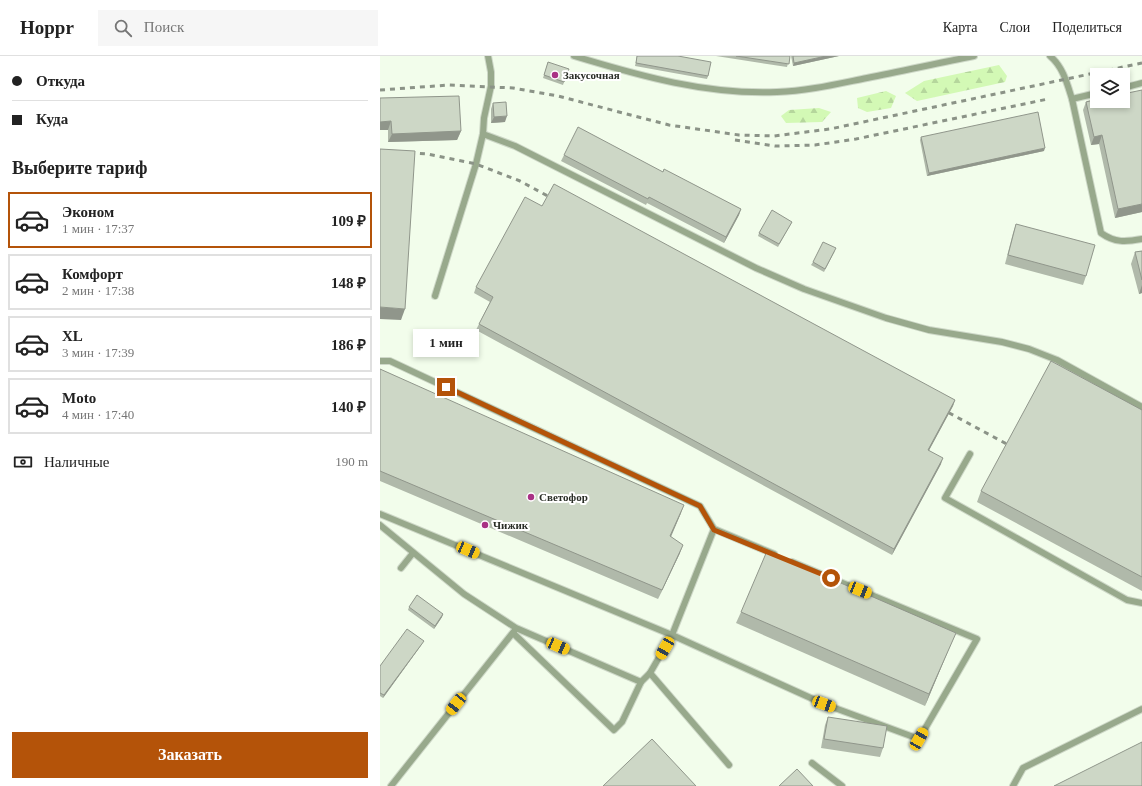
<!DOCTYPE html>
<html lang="ru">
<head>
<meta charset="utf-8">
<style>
	:root { --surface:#fff; --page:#f6f6f6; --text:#222; --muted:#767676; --line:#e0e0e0; --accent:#b45309 }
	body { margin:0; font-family:Georgia,serif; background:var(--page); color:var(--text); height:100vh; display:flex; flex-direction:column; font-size:15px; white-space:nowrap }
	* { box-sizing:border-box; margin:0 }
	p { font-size:13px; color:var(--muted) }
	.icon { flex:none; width:22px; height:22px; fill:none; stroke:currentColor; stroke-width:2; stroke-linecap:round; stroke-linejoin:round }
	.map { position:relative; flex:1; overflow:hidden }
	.panel { display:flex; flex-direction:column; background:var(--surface); width:380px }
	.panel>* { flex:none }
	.hud { display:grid; align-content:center; height:88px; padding:0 12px; background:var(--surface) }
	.tools { position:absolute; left:710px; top:12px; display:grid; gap:8px }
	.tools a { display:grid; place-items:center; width:40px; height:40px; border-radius:0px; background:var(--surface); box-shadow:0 2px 6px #0003; font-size:20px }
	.end { position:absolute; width:18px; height:18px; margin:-9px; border:5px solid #b45309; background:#fff; box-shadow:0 0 0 2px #fff }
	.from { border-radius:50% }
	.bubble { position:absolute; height:28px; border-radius:0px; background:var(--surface); box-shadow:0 2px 6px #0003; font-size:13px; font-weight:700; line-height:28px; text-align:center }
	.car { position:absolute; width:12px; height:24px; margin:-12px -6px; border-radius:5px; box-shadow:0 0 3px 1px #0007; background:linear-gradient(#f5c518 24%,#345 0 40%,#f5c518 0 76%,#345 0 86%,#f5c518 0) }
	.hud b { display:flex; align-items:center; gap:14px; height:38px; font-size:15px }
	.hud b+b { border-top:1px solid var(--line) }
	.hud i { width:10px; height:10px; background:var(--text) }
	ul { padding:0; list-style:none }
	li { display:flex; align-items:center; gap:12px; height:56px; margin:0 8px 6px; padding:0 4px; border:2px solid var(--line); border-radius:0px }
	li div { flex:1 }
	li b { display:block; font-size:15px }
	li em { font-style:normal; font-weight:700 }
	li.on { border-color:var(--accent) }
	li>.icon { width:36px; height:36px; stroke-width:1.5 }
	h2 { padding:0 12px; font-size:18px; line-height:48px }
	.pay { display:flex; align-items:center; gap:10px; height:44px; padding:0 12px; font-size:15px }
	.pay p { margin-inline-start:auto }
	.primary-button { display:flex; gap:8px; margin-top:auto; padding:8px 12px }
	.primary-button a { flex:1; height:46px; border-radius:0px; background:var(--accent); color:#fff; font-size:16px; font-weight:700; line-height:46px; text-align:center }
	header { display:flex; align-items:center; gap:24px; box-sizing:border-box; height:56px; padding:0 20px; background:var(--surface); border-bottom:1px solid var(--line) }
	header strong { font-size:19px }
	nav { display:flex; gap:22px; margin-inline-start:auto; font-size:14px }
	.search { width:280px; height:36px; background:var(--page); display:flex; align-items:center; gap:10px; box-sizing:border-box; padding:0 14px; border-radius:0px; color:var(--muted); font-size:15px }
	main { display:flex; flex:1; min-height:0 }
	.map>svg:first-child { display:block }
	.forest { fill:url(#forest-firs) }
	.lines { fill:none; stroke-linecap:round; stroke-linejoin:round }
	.service-casing { stroke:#ced8c8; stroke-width:8 }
	.service { stroke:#98a98c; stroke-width:6 }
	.rail { stroke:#8b9387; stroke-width:3; stroke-dasharray:5 5; stroke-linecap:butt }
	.wall { fill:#b0b9aa }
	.shaded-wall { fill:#90968b }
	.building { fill:#cdd7c6; stroke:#90968b }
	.route { stroke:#b45309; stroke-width:5 }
	.poi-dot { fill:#a93085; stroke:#fff; stroke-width:1.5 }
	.labels { text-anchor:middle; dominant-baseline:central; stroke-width:4; stroke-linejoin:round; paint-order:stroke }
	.poi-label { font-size:11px; font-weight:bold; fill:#2a2e27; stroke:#fff; text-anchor:start }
</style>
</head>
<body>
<header>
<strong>Hoppr</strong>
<div class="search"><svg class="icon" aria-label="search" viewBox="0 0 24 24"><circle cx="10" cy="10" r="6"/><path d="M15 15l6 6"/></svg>Поиск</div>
<nav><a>Карта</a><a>Слои</a><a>Поделиться</a></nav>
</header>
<main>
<section class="panel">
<div class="hud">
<b><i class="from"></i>Откуда</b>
<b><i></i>Куда</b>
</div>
<h2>Выберите тариф</h2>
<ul>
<li class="on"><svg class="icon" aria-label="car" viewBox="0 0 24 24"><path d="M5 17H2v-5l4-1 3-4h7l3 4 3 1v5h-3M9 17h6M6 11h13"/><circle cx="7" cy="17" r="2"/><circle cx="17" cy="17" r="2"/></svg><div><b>Эконом</b><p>1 мин · 17:37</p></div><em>109 ₽</em></li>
<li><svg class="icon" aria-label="car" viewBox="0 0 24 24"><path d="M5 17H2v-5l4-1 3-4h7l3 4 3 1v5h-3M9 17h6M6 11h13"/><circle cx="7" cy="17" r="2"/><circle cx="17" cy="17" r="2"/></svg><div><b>Комфорт</b><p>2 мин · 17:38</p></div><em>148 ₽</em></li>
<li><svg class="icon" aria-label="car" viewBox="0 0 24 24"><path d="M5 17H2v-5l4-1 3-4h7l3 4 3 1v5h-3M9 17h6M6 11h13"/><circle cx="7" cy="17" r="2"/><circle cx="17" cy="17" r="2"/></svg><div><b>XL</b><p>3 мин · 17:39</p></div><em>186 ₽</em></li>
<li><svg class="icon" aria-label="car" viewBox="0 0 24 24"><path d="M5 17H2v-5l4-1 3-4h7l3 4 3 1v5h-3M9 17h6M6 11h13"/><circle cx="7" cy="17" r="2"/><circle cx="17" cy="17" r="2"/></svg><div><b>Moto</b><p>4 мин · 17:40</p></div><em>140 ₽</em></li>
</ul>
<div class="pay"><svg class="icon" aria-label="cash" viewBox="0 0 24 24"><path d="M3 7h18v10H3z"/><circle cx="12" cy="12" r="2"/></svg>Наличные<p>190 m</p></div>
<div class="primary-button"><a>Заказать</a></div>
</section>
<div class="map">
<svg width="762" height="730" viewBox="0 0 762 730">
	<defs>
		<pattern id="forest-firs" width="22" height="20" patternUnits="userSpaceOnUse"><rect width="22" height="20" fill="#d3f9b5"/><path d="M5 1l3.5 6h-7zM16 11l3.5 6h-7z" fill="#b5d69c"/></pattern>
	</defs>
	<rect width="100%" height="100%" fill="#f2fdeb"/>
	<g class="forest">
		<path d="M619,9L627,20L625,26L537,45L525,37L544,25Z"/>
		<path d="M506,35L516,40L511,52L487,56L478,52L477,42Z"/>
		<path d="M439,52L451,56L442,66L406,67L401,60L409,54Z"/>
	</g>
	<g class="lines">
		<g class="service-casing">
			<g id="service">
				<path d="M194,0C260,20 327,39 397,36C428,35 457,28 487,22C523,15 558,7 594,0"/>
				<path d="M670,0C683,11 687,27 692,43L721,177C735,187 746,186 762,183"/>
				<path d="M743,32L762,27"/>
				<path d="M692,43L717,37"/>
				<path d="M103,78L135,90L376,212L424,233L506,262L549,274L622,286L649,293L677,304L762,351"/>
				<path d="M55,240L96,108L103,78L104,62L111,30V16L108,0"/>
				<path d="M0,305H10L320,450L334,473L394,498"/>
				<path d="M590,398L565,442L747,544L762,547"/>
				<path d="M0,458L292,579L444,648L539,683L597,583L412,506"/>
				<path d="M0,469L84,538L136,572L261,626"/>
				<path d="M21,512L33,497"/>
				<path d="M133,577L234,674L242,666L261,626L270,617L292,579L334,473"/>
				<path d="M270,617L349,709"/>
				<path d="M432,707L462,730"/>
				<path d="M11,730L135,574"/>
				<path d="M633,730L643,712L762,653"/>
			</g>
		</g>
		<use href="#service" class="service"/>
		<g class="rail">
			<path d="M0,34L69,29L133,32L178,40L289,69L359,79L394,80L450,73L762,7"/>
			<path d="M355,84L395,90L435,89L476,83L668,43"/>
			<path d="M0,95L47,98L96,108L140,125L177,145"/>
			<path d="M560,352L636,393"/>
		</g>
	</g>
	<g class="wall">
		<path d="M257,0H298L328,20L327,23L255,10Z"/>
		<path d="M336,0H410L407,11Z"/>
		<path d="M411,0H459L413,10Z"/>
		<path d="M168,6L184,26L183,29L163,22Z"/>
		<path d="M0,42L81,75L77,84L8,86V74H0Z"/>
		<path d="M706,46L762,156L735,162L719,88L711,89L703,54Z"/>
		<path d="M113,47L125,66L111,67V53Z"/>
		<path d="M541,81L664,95L547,120L540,84Z"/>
		<path d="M184,99L283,116L361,153L359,159L344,187L267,147L266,149L181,105Z"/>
		<path d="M162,150L575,344L573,350L549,394L561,408L512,499L96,274L110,246L94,237L96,231Z"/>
		<path d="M412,166L398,191L378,180L379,177Z"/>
		<path d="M636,168L706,220L703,229L625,208L633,177Z"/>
		<path d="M455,195L444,216L431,209L433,206Z"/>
		<path d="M762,195V237L759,238L751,208L755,196Z"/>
		<path d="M0,313L301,457L291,481L300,497L278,543L0,425Z"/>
		<path d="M762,354V535L597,446L601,435Z"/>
		<path d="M29,551L63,558L62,561L54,573L28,554Z"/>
		<path d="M361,556L571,588L545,650L356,567Z"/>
		<path d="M42,588L3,642L0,640V610Z"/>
		<path d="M448,661L503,692L500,701L441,692L445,669Z"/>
	</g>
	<g class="shaded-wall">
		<path d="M446,0H459L413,10L414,7Z"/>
		<path d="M127,60L125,66L111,67L114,61Z"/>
		<path d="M11,65L8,74H0V66Z"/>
		<path d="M81,75L77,84L8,86L12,78Z"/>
		<path d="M722,79L719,88L711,89L714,81Z"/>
		<path d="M665,92L664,95L547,120L549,117Z"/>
		<path d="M762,148V156L735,162L738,153Z"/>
		<path d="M361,153L359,159L344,187L346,181Z"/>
		<path d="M762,229V237L759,238Z"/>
		<path d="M0,251L25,253L21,264L0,263Z"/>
		<path d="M575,344L573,350L546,400L548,394Z"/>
		<path d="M563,402L561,408L512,499L514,493Z"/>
		<path d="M304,449L301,457L287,489L290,480Z"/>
		<path d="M303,489L300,497L278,543L282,534Z"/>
		<path d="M63,558L62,561L54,573L55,570Z"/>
		<path d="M576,577L571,588L545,650L549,638Z"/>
		<path d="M44,585L42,588L3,642L4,639Z"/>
	</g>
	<g class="building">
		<path d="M257,0H298L331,6L328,20L256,7Z"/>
		<path d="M356,0H410L409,8Z"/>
		<path d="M413,0H446L414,7Z"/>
		<path d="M168,6L189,13L184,26L164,19Z"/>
		<path d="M762,34V148L738,153L722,79L714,81L706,46L717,43V45H743V38Z"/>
		<path d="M79,40L81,75L12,78L11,65L0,66V42Z"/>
		<path d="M126,46L127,60L114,61L113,47Z"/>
		<path d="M658,56L665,92L549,117L541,81Z"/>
		<path d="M198,71L283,116L284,113L361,153L346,181L269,141L268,143L184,99Z"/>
		<path d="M0,93L35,95L25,253L0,251Z"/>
		<path d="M174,128L575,344L548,394L563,402L514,493L99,268L113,241L96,231L145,141L162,150Z"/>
		<path d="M392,154L412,166L399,188L379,177Z"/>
		<path d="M636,168L715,189L706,220L628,199Z"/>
		<path d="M443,186L456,192L445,213L433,206Z"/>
		<path d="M762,195V224L755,196Z"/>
		<path d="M671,305L762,354V521L601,435Z"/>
		<path d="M0,313L304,449L290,480L303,489L282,534L0,415Z"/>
		<path d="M387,495L576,577L549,638L361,556Z"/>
		<path d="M37,539L63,558L55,570L29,551Z"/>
		<path d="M27,573L44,585L4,639L0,637V610Z"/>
		<path d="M448,661L507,670L503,692L444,683Z"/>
		<path d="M272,683L316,730H223Z"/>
		<path d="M762,686V730H674Z"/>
		<path d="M417,713L433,730H399Z"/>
	</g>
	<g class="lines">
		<path class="route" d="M66,331L320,450L334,474L451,522"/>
	</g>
	<g class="poi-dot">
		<circle cx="175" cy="19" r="4"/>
		<circle cx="151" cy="441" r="4"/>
		<circle cx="105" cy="469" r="4"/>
	</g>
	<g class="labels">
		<g class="poi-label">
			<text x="183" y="19">Закусочная</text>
			<text x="159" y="441">Светофор</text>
			<text x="113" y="469">Чижик</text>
		</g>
	</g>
</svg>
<div class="tools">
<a><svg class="icon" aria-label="layers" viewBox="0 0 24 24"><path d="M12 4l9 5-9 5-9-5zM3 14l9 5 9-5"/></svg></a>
</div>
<i class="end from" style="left:451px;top:522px"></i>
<i class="end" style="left:66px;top:331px"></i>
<div class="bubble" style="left:33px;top:273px;width:66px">1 мин</div>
<i class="car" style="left:88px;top:494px;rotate:113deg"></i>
<i class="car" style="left:480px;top:534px;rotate:112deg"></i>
<i class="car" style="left:178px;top:590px;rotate:113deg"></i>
<i class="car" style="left:285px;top:592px;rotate:210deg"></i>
<i class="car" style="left:76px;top:648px;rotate:218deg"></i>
<i class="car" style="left:444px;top:648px;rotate:110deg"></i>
<i class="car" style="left:539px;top:683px;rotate:30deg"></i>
</div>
</main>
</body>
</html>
